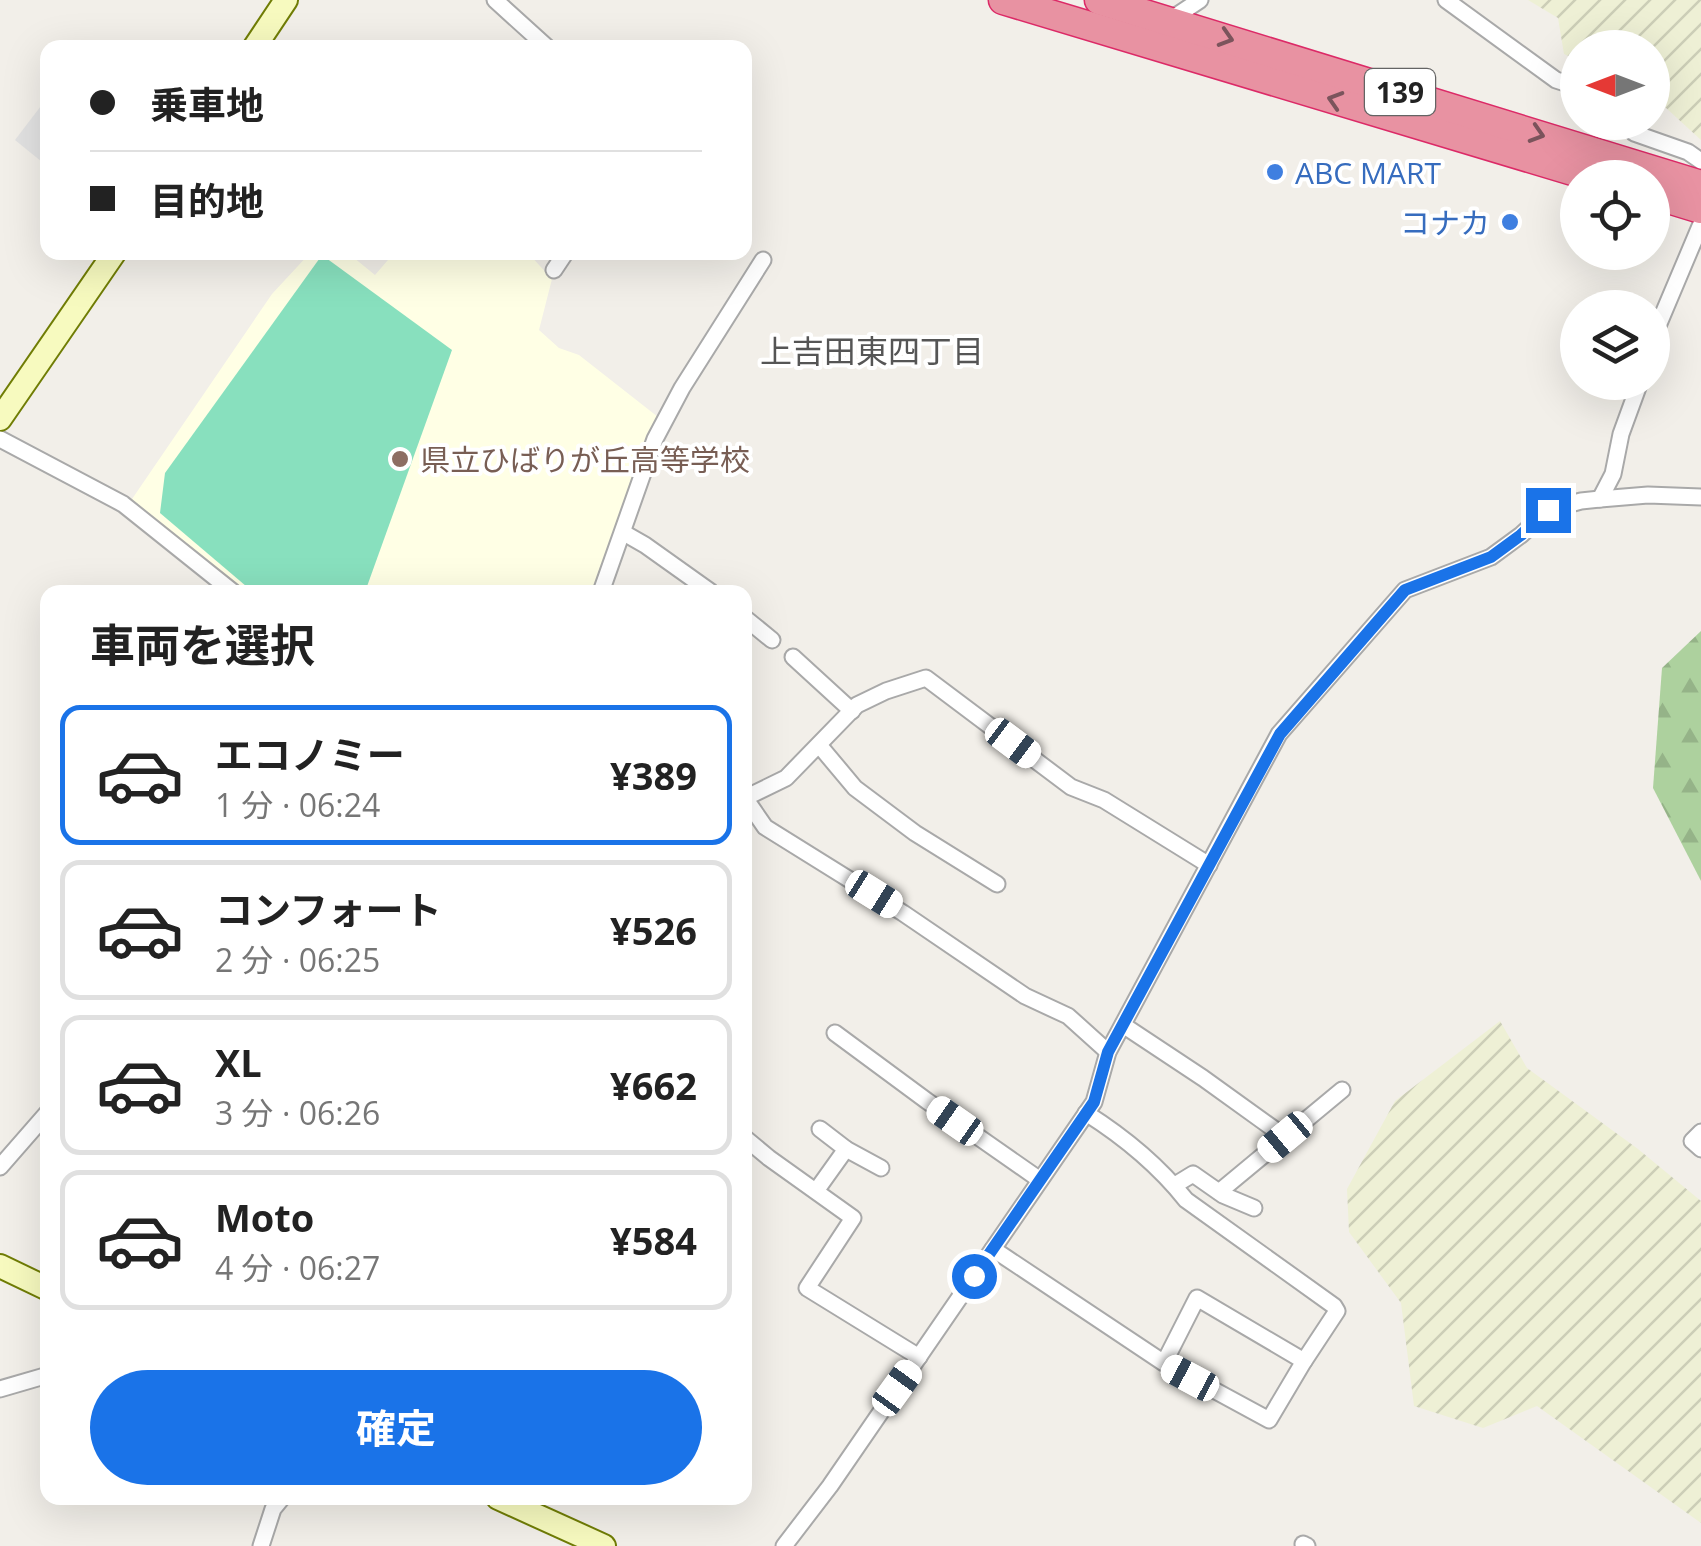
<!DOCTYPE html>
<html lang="ja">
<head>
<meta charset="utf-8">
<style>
	:root { --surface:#fff; --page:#f2f2f2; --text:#222; --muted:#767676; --line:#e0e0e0; --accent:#1a73e8 }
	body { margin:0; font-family:"Open Sans","Noto Sans JP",sans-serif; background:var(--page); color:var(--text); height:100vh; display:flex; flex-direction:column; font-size:38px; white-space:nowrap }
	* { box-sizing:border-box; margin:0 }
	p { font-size:32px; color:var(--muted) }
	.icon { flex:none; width:55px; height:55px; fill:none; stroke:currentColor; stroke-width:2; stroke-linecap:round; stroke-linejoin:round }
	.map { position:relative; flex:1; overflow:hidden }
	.sheet { position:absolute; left:40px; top:585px; width:712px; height:920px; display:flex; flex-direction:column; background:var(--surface); border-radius:20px; box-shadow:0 10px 40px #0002 }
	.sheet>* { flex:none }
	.top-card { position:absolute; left:40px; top:40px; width:712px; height:220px; border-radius:20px; box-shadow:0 10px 40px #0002; display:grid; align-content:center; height:220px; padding:0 50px; background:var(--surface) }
	.needle { width:65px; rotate:270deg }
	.fabs { position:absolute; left:1560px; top:30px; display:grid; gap:20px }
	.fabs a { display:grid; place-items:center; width:110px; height:110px; border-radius:50%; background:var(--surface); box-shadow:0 10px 40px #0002; font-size:50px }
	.end { position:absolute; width:45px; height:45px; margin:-22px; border:12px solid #1a73e8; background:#fff; box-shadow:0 0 0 5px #fff }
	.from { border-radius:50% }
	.car { position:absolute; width:30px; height:60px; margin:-30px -15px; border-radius:12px; box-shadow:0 0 8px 2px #0007; background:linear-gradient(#fff 24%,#345 0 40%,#fff 0 76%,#345 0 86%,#fff 0) }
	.top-card b { display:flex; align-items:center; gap:35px; height:95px; font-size:38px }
	.top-card b+b { border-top:2px solid var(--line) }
	.top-card i { width:25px; height:25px; background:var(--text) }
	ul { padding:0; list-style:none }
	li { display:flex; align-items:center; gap:30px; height:140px; margin:0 20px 15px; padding:0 30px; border:5px solid var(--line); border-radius:20px }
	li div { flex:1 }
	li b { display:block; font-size:38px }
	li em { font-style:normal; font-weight:700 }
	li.active { border-color:var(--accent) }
	li>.icon { width:90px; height:90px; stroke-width:1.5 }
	h2 { padding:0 50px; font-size:45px; line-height:120px }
	.primary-button { display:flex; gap:20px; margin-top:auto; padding:20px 50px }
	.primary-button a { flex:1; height:115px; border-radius:60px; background:var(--accent); color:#fff; font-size:40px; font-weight:700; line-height:115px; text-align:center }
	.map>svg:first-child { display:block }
	.education { fill:#ffffe5 }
	.farmland { fill:url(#farmland-furrows) }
	.forest { fill:url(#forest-firs) }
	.pitch { fill:#88e0be }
	.parking { fill:#e2e2e2 }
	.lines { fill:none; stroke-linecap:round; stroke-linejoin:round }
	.street-casing { stroke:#a9a9a9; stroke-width:19 }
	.secondary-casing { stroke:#707d05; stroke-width:26 }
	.highway-casing { stroke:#dc2a67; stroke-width:31 }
	.street { stroke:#fff; stroke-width:15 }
	.secondary { stroke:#f7fabf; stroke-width:22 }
	.highway { stroke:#e892a2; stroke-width:28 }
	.oneway { stroke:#7b545c }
	.route { stroke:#1a73e8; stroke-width:12 }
	.shop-dot { fill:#3f7fe0; stroke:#fff; stroke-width:4 }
	.education-dot { fill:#8d6e63; stroke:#fff; stroke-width:4 }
	.labels { text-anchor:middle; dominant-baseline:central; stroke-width:8; stroke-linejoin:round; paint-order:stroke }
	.shield { fill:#fff; stroke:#646464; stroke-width:2.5 }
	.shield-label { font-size:28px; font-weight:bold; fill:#222 }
	.shop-label { font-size:30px; fill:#366cbe; stroke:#fff; text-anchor:start }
	.education-label { font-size:30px; fill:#785e54; stroke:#fff; text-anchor:start }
	.neighbourhood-label { font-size:32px; fill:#555; stroke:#fff }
</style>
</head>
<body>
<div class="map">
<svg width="1701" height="1546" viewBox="0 0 1701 1546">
	<defs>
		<pattern id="farmland-furrows" width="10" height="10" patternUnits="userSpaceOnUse" patternTransform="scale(2.5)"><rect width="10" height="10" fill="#eef0d5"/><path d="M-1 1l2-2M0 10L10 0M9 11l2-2" fill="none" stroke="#ccceb7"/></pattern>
		<pattern id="forest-firs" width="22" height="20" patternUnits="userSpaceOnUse" patternTransform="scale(2.5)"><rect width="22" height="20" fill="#add19e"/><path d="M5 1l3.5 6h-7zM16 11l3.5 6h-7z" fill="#95b388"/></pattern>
	</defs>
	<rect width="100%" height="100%" fill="#f2efe9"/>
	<path class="education" d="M310,253H348L375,275L394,253H528L552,279L539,330L559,348L579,355L658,417L593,592H243L130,502L272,294Z"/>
	<g class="farmland">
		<path d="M1528,0H1701V140L1653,96L1652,48H1578L1577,60L1564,54L1558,18Z"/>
		<path d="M1500,1021L1527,1068L1638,1149L1701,1201V1523L1537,1406L1483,1428L1414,1406L1401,1303L1349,1232L1347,1189L1395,1101Z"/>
	</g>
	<path class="forest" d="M1701,631V881L1653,788L1662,668Z"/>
	<path class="pitch" d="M322,255L452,350L365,592H253L160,513L165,473Z"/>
	<path class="parking" d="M47,98V166L15,140Z"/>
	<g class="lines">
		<g class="street-casing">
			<g id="street">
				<path d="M495,0L548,48"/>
				<path d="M1446,0L1556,80L1578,87"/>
				<path d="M1170,20L1200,0"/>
				<path d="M1629,122L1634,133L1688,152L1701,161"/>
				<path d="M554,270L566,252"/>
				<path d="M1652,340L1701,224"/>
				<path d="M0,439L123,504L233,592"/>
				<path d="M1600,499L1613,474L1621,434L1640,382"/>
				<path d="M624,533L645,545L711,592"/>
				<path d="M601,592L655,439L682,388L763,260"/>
				<path d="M745,618L772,640"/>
				<path d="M793,657L852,711"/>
				<path d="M819,745L855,788L915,833L997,884"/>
				<path d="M745,798L786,778L857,705L886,691L926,678L1071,787L1104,800L1209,865"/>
				<path d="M745,798L765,827L903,913L1025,996L1068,1016L1108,1052"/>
				<path d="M1123,1025L1203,1078L1285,1137"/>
				<path d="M835,1033L927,1101L1040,1180"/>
				<path d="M1086,1113C1124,1137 1158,1165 1186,1200L1334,1306L1337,1311L1304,1361"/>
				<path d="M820,1129L846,1149L881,1168"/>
				<path d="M1701,1132L1692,1141L1701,1149"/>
				<path d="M745,1138L769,1158L853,1218L807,1288L919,1357"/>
				<path d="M0,1167L48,1112"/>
				<path d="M1175,1185L1193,1174L1223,1195L1254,1208"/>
				<path d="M816,1191L846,1149"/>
				<path d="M1219,1192L1342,1090"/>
				<path d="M993,1249L1164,1363L1269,1420L1304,1361L1197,1298L1164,1363"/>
				<path d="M0,1389L48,1375"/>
				<path d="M1303,1544L1307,1546"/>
				<path d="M261,1546L273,1509L282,1498"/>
				<path d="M784,1546L830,1486L1094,1102L1108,1052L1279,734L1405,590L1491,557L1521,535L1548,510L1581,501L1600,499L1648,495L1701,497"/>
			</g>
		</g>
		<g class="secondary-casing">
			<g id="secondary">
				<path d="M254,48L286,0"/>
				<path d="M0,419L115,252"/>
				<path d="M0,1266L48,1289"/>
				<path d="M498,1498L604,1546"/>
			</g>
		</g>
		<g class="highway-casing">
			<g id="highway">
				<path d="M1003,0L1596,178"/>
				<path d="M1099,0L1701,185"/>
				<path d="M1652,194L1701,209"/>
			</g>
		</g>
		<use href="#street" class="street"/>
		<use href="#secondary" class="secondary"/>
		<use href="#highway" class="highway"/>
	</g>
	<defs><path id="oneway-chevron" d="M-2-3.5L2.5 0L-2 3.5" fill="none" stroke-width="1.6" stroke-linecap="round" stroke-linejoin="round" transform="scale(2.5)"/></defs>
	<g class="oneway">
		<use href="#oneway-chevron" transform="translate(1226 38) rotate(17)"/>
		<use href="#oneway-chevron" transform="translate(1335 100) rotate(-163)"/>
		<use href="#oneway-chevron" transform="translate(1537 134) rotate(17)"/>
	</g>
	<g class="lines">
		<path class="route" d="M974,1276L1094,1102L1108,1052L1280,734L1405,590L1491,557L1521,535L1548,510"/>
	</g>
	<g class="shop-dot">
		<circle cx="1275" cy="172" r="10"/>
		<circle cx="1510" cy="222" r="10"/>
	</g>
	<circle class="education-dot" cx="400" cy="459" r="10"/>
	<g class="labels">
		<rect class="shield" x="1365" y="69" width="70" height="46" rx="8"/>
		<g class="shield-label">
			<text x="1400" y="92">139</text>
		</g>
		<g class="shop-label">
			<text x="1295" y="172">ABC MART</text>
			<text x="1490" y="222" text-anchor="end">コナカ</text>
		</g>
		<g class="education-label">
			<text x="420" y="459">県立ひばりが丘高等学校</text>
		</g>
		<g class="neighbourhood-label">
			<text x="872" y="350">上吉田東四丁目</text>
		</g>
	</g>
</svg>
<div class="fabs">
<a><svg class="needle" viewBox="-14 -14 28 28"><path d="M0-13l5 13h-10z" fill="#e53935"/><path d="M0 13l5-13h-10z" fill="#767676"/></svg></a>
<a><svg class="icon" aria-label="locate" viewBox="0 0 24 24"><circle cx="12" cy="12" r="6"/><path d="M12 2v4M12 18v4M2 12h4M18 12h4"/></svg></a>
<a><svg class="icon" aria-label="layers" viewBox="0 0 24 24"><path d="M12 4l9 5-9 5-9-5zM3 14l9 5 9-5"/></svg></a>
</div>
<i class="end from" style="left:974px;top:1276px"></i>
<i class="end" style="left:1548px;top:510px"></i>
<i class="car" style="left:1013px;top:743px;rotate:127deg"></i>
<i class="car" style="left:874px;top:894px;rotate:122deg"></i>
<i class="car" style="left:955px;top:1121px;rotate:305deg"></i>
<i class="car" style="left:1285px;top:1137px;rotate:230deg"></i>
<i class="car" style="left:1190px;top:1378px;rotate:298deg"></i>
<i class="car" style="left:897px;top:1388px;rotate:36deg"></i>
<div class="top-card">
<b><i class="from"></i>乗車地</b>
<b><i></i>目的地</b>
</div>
<section class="sheet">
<h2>車両を選択</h2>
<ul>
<li class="active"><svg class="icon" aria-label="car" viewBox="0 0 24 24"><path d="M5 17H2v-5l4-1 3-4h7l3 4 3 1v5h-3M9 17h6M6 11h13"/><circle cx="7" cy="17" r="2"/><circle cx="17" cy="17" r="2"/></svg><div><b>エコノミー</b><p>1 分 · 06:24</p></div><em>¥389</em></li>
<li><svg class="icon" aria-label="car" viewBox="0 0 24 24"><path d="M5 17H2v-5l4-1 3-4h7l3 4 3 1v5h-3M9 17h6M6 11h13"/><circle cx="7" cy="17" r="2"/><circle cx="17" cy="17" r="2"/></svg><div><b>コンフォート</b><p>2 分 · 06:25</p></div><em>¥526</em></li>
<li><svg class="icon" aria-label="car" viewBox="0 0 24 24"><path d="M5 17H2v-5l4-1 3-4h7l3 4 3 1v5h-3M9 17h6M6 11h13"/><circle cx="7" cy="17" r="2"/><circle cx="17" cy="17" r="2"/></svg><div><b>XL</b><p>3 分 · 06:26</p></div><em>¥662</em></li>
<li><svg class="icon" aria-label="car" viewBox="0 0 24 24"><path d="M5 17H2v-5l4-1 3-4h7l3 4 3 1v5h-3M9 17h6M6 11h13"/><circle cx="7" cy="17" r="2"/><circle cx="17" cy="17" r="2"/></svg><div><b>Moto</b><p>4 分 · 06:27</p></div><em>¥584</em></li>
</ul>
<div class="primary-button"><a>確定</a></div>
</section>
</div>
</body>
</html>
